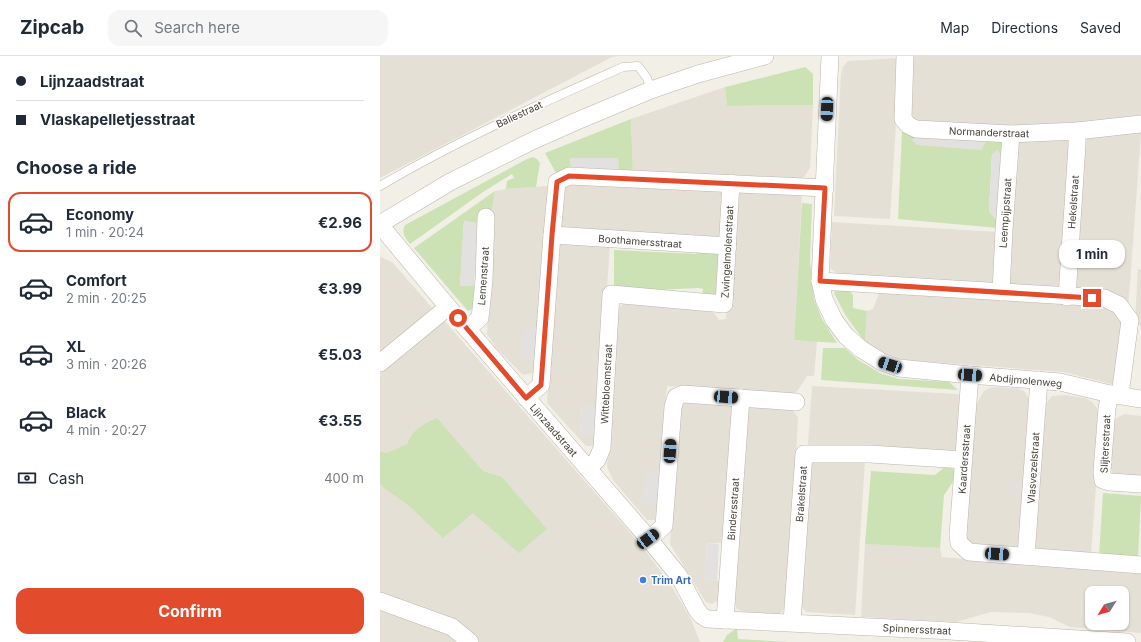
<!DOCTYPE html>
<html lang="en">
<head>
<meta charset="utf-8">
<style>
	:root { --surface:#fff; --page:#f6f6f7; --text:#1f2937; --muted:#747a83; --line:#e0e1e3; --accent:#e34b2d }
	body { margin:0; font-family:Inter,sans-serif; background:var(--page); color:var(--text); height:100vh; display:flex; flex-direction:column; font-size:15px; white-space:nowrap }
	* { box-sizing:border-box; margin:0 }
	p { font-size:13px; color:var(--muted) }
	.icon { flex:none; width:22px; height:22px; fill:none; stroke:currentColor; stroke-width:2; stroke-linecap:round; stroke-linejoin:round }
	.map { position:relative; flex:1; overflow:hidden }
	.drawer { display:flex; flex-direction:column; background:var(--surface); width:380px }
	.drawer>* { flex:none }
	.guide { display:grid; align-content:center; height:88px; padding:0 16px; background:var(--surface) }
	.needle { width:26px; rotate:233deg }
	.buttons { position:absolute; left:705px; top:530px; display:grid; gap:8px }
	.buttons a { display:grid; place-items:center; width:44px; height:44px; border-radius:8px; background:var(--surface); box-shadow:0 1px 3px #0004; font-size:20px }
	.end { position:absolute; width:18px; height:18px; margin:-9px; border:5px solid #e34b2d; background:#fff; box-shadow:0 0 0 2px #fff }
	.from { border-radius:50% }
	.bubble { position:absolute; height:28px; border-radius:12px; background:var(--surface); box-shadow:0 1px 3px #0004; font-size:13px; font-weight:700; line-height:28px; text-align:center }
	.car { position:absolute; width:12px; height:24px; margin:-12px -6px; border-radius:5px; box-shadow:0 0 3px 1px #0007; background:linear-gradient(#222 24%,#8ab4d8 0 40%,#222 0 76%,#8ab4d8 0 86%,#222 0) }
	.guide b { display:flex; align-items:center; gap:14px; height:38px; font-size:15px }
	.guide b+b { border-top:1px solid var(--line) }
	.guide i { width:10px; height:10px; background:var(--text) }
	ul { padding:0; list-style:none }
	li { display:flex; align-items:center; gap:12px; height:60px; margin:0 8px 6px; padding:0 8px; border:2px solid transparent; border-radius:12px }
	li div { flex:1 }
	li b { display:block; font-size:15px }
	li em { font-style:normal; font-weight:700 }
	li.current { border-color:var(--accent) }
	li>.icon { width:36px; height:36px; stroke-width:1.5 }
	h2 { padding:0 16px; font-size:18px; line-height:48px }
	.pay { display:flex; align-items:center; gap:10px; height:44px; padding:0 16px; font-size:15px }
	.pay p { margin-inline-start:auto }
	.action { display:flex; gap:8px; margin-top:auto; padding:8px 16px }
	.action a { flex:1; height:46px; border-radius:12px; background:var(--accent); color:#fff; font-size:16px; font-weight:700; line-height:46px; text-align:center }
	header { display:flex; align-items:center; gap:24px; box-sizing:border-box; height:56px; padding:0 20px; background:var(--surface); border-bottom:1px solid var(--line) }
	header strong { font-size:19px }
	nav { display:flex; gap:22px; margin-inline-start:auto; font-size:14px }
	.search { width:280px; height:36px; background:var(--page); display:flex; align-items:center; gap:10px; box-sizing:border-box; padding:0 14px; border-radius:12px; color:var(--muted); font-size:15px }
	main { display:flex; flex:1; min-height:0 }
	.map>svg:first-child { display:block }
	.residential { fill:#e5e0d6; fill-rule:evenodd }
	.green { fill:#cce2b4 }
	.parking { fill:#e3e1df }
	.lines { fill:none; stroke-linecap:round; stroke-linejoin:round }
	.lane-casing { stroke:#bcb6ab; stroke-width:9 }
	.street-casing { stroke:#bcb6ab; stroke-width:18 }
	.lane { stroke:#fff; stroke-width:8 }
	.street { stroke:#fff; stroke-width:17 }
	.route { stroke:#e34b2d; stroke-width:5 }
	.shop-dot { fill:#3f7fe0; stroke:#fff; stroke-width:1.5 }
	.labels { text-anchor:middle; dominant-baseline:central; stroke-width:3; stroke-linejoin:round; paint-order:stroke }
	.street-label { font-size:10px; fill:#443f37; stroke:#fff }
	.shop-label { font-size:10px; font-weight:bold; fill:#366cbe; stroke:#fff; text-anchor:start }
</style>
</head>
<body>
<header>
<strong>Zipcab</strong>
<div class="search"><svg class="icon" aria-label="search" viewBox="0 0 24 24"><circle cx="10" cy="10" r="6"/><path d="M15 15l6 6"/></svg>Search here</div>
<nav><a>Map</a><a>Directions</a><a>Saved</a></nav>
</header>
<main>
<section class="drawer">
<div class="guide">
<b><i class="from"></i>Lijnzaadstraat</b>
<b><i></i>Vlaskapelletjesstraat</b>
</div>
<h2>Choose a ride</h2>
<ul>
<li class="current"><svg class="icon" aria-label="car" viewBox="0 0 24 24"><path d="M5 17H2v-5l4-1 3-4h7l3 4 3 1v5h-3M9 17h6M6 11h13"/><circle cx="7" cy="17" r="2"/><circle cx="17" cy="17" r="2"/></svg><div><b>Economy</b><p>1 min · 20:24</p></div><em>€2.96</em></li>
<li><svg class="icon" aria-label="car" viewBox="0 0 24 24"><path d="M5 17H2v-5l4-1 3-4h7l3 4 3 1v5h-3M9 17h6M6 11h13"/><circle cx="7" cy="17" r="2"/><circle cx="17" cy="17" r="2"/></svg><div><b>Comfort</b><p>2 min · 20:25</p></div><em>€3.99</em></li>
<li><svg class="icon" aria-label="car" viewBox="0 0 24 24"><path d="M5 17H2v-5l4-1 3-4h7l3 4 3 1v5h-3M9 17h6M6 11h13"/><circle cx="7" cy="17" r="2"/><circle cx="17" cy="17" r="2"/></svg><div><b>XL</b><p>3 min · 20:26</p></div><em>€5.03</em></li>
<li><svg class="icon" aria-label="car" viewBox="0 0 24 24"><path d="M5 17H2v-5l4-1 3-4h7l3 4 3 1v5h-3M9 17h6M6 11h13"/><circle cx="7" cy="17" r="2"/><circle cx="17" cy="17" r="2"/></svg><div><b>Black</b><p>4 min · 20:27</p></div><em>€3.55</em></li>
</ul>
<div class="pay"><svg class="icon" aria-label="cash" viewBox="0 0 24 24"><path d="M3 7h18v10H3z"/><circle cx="12" cy="12" r="2"/></svg>Cash<p>400 m</p></div>
<div class="action"><a>Confirm</a></div>
</section>
<div class="map">
<svg width="761" height="586" viewBox="0 0 761 586">
	<rect width="100%" height="100%" fill="#f2efe7"/>
	<g class="residential">
		<path d="M0,0H238L232,1L0,122Z"/>
		<path d="M532,0H761V63L629,75L538,68L531,61Z"/>
		<path d="M520,2L510,163L454,160L461,18L463,11L468,5Z"/>
		<path d="M345,31L347,50L433,49L430,112L424,121L415,125L253,119L251,63Z"/>
		<path d="M759,73L761,77L748,254L698,236L693,231L706,78Z"/>
		<path d="M686,82L691,89L681,229L676,235L629,232L638,86Z"/>
		<path d="M190,125L341,133L345,140L340,180L334,184L183,173L179,167L181,135Z"/>
		<path d="M168,130L160,269L141,302L156,304L155,313L153,317L143,319L116,292L107,278L112,155L115,135L126,133Z"/>
		<path d="M364,135L422,139L414,284L437,285L434,320H427L418,334L412,340L287,330L280,416L262,446L277,449L275,464H267L233,424L227,411L236,258L240,250L248,245L319,249L334,257L339,264L346,263L354,145L357,138Z"/>
		<path d="M452,166L617,176L615,226L611,230L462,221L450,212Z"/>
		<path d="M183,186L230,189L219,344L216,350H202L200,378L214,380L213,390H206L167,347L175,197L178,190Z"/>
		<path d="M0,201L12,206L55,255L0,303Z"/>
		<path d="M758,213L761,214V270L755,265Z"/>
		<path d="M500,235L723,249L734,254L739,261L742,269L735,329L684,316L525,304L505,297L485,286L487,255L493,253Z"/>
		<path d="M61,261L261,489L288,525L310,561L320,586H99L87,574L0,537V311Z"/>
		<path d="M432,330L577,338L583,342L579,394L571,399L428,389Z"/>
		<path d="M612,331L635,332L644,335L649,343L641,488L635,494L592,490L588,486L585,478L595,350L604,335Z"/>
		<path d="M686,339L705,342L712,346L719,355L720,372L711,499L662,497L654,489L662,353L672,340Z"/>
		<path d="M304,346L350,349L354,354L344,487H327L325,524L341,525V538L337,545L332,548L326,546L290,488L299,348Z"/>
		<path d="M370,349L411,351L418,362L408,547L401,557L394,560L367,557L357,553L352,542L366,351Z"/>
		<path d="M744,358L761,360V422L732,419V414L729,413L735,363Z"/>
		<path d="M485,404L475,559L427,556L423,553L420,547L429,406Z"/>
		<path d="M485,488L560,492L562,501L761,518V577L690,571L669,561L649,557L611,556L576,566L481,561ZM712,537H742V567H712Z"/>
		<path d="M0,551L61,572L80,586H0Z"/>
	</g>
	<g class="green">
		<path d="M425,11L433,18V49L347,50L345,31Z"/>
		<path d="M251,63L253,119L239,117L237,102L190,103L192,116L176,117L165,97Z"/>
		<path d="M522,76L621,84L624,88V103L612,98L609,155L620,168L618,172L518,163Z"/>
		<path d="M153,101L157,103L160,107L156,131L126,133L127,125L134,122L132,118L103,136L30,188C25,182 21,176 25,169L147,103Z"/>
		<path d="M115,135L112,155L102,154L98,157V167L84,165L80,230H94L98,234L95,252L88,255L34,192Z"/>
		<path d="M422,147L432,148L430,206L434,243L442,263L457,287L414,284Z"/>
		<path d="M322,193L340,196L339,236L334,240L322,239L323,233L318,232L253,235H234V194L316,198Z"/>
		<path d="M467,231L473,239V252L487,255L485,286L466,260L454,237L458,232Z"/>
		<path d="M443,292H465L478,304L500,317L519,323L569,326L578,334L441,324Z"/>
		<path d="M57,362L103,415L122,421L167,473L139,497L93,457L63,482L27,448L5,433L0,427V396L7,397L27,388C33,373 43,368 57,362Z"/>
		<path d="M567,409L575,415L577,420L564,439L560,492L485,488L491,415L555,419Z"/>
		<path d="M723,437L761,440L758,503L719,500Z"/>
		<path d="M357,572L358,583L408,586H343L347,579Z"/>
	</g>
	<g class="parking">
		<path d="M539,77L608,83L601,94L537,89L532,84Z"/>
		<path d="M617,94L624,102L619,167L609,156L612,98Z"/>
		<path d="M190,102H238L239,117L192,116Z"/>
		<path d="M84,165L98,167L94,230H80Z"/>
		<path d="M144,271L158,272L156,304L140,302Z"/>
		<path d="M202,350H216L214,380L200,379Z"/>
		<path d="M266,414L280,416L277,449L261,446Z"/>
		<path d="M327,487L339,488L337,525L325,524Z"/>
	</g>
	<g class="lines">
		<g class="lane-casing">
			<path id="lane" d="M0,130C78,84 160,48 243,11L258,10L267,22L271,34"/>
		</g>
		<g class="street-casing">
			<g id="street">
				<path d="M450,0L440,225L444,243L454,264L466,280L481,293L502,306L519,312L590,319L680,326L730,338L761,343"/>
				<path d="M525,0L523,63L528,69L536,73L631,78L697,75L761,68"/>
				<path d="M0,168L70,126L152,85L197,65L271,34L318,18L385,0"/>
				<path d="M0,169L68,251L269,483L299,520L317,554L321,559L327,563L553,574L747,586"/>
				<path d="M172,179L348,190"/>
				<path d="M440,225L724,242L739,249L750,264L740,339"/>
				<path d="M621,236L624,174L631,78"/>
				<path d="M687,241L697,89V75"/>
				<path d="M87,273L100,262L104,224L106,161"/>
				<path d="M0,307L68,251"/>
				<path d="M590,319L578,479L579,487L589,496L761,509"/>
				<path d="M730,338L727,352L722,416L723,424L730,426L761,428"/>
				<path d="M146,342L161,329L172,179L177,126L189,120L445,132"/>
				<path d="M208,412L217,404L222,392L231,238L344,248L351,127"/>
				<path d="M269,483L284,470L293,351L296,341L303,338L416,346"/>
				<path d="M646,500L659,324"/>
				<path d="M0,545L72,571L90,586"/>
				<path d="M345,564L361,342"/>
				<path d="M412,566L424,398H489L584,404"/>
			</g>
		</g>
		<use href="#lane" class="lane"/>
		<use href="#street" class="street"/>
	</g>
	<g class="lines">
		<path class="route" d="M78,262L146,342L161,329L172,179L177,126L189,120L445,132L440,225L712,242"/>
	</g>
	<circle class="shop-dot" cx="263" cy="524" r="4"/>
	<g class="labels">
		<g class="street-label">
			<text transform="translate(139 58) rotate(-25)">Baliestraat</text>
			<text transform="translate(609 76) rotate(2)">Normanderstraat</text>
			<text transform="translate(693 146) rotate(-86)">Hekelstraat</text>
			<text transform="translate(625 157) rotate(-86)">Leempijpstraat</text>
			<text transform="translate(260 185) rotate(4)">Boothamersstraat</text>
			<text transform="translate(347 196) rotate(-87)">Zwingelmolenstraat</text>
			<text transform="translate(103 220) rotate(-86)">Lemenstraat</text>
			<text transform="translate(646 324) rotate(5)">Abdijmolenweg</text>
			<text transform="translate(226 328) rotate(-87)">Wittebloemstraat</text>
			<text transform="translate(174 374) rotate(49)">Lijnzaadstraat</text>
			<text transform="translate(725 388) rotate(-87)">Slijtersstraat</text>
			<text transform="translate(584 403) rotate(-86)">Kaardersstraat</text>
			<text transform="translate(653 412) rotate(-86)">Vlasvezelstraat</text>
			<text transform="translate(421 438) rotate(-86)">Brakelstraat</text>
			<text transform="translate(353 453) rotate(-86)">Bindersstraat</text>
			<text transform="translate(537 573) rotate(3)">Spinnersstraat</text>
		</g>
		<g class="shop-label">
			<text x="271" y="524">Trim Art</text>
		</g>
	</g>
</svg>
<div class="buttons">
<a><svg class="needle" viewBox="-14 -14 28 28"><path d="M0-13l5 13h-10z" fill="#e53935"/><path d="M0 13l5-13h-10z" fill="#747a83"/></svg></a>
</div>
<i class="end from" style="left:78px;top:262px"></i>
<i class="end" style="left:712px;top:242px"></i>
<div class="bubble" style="left:679px;top:184px;width:66px">1 min</div>
<i class="car" style="left:447px;top:53px;rotate:182deg"></i>
<i class="car" style="left:510px;top:309px;rotate:288deg"></i>
<i class="car" style="left:590px;top:319px;rotate:94deg"></i>
<i class="car" style="left:346px;top:341px;rotate:94deg"></i>
<i class="car" style="left:290px;top:395px;rotate:4deg"></i>
<i class="car" style="left:268px;top:483px;rotate:53deg"></i>
<i class="car" style="left:617px;top:498px;rotate:94deg"></i>
</div>
</main>
</body>
</html>
